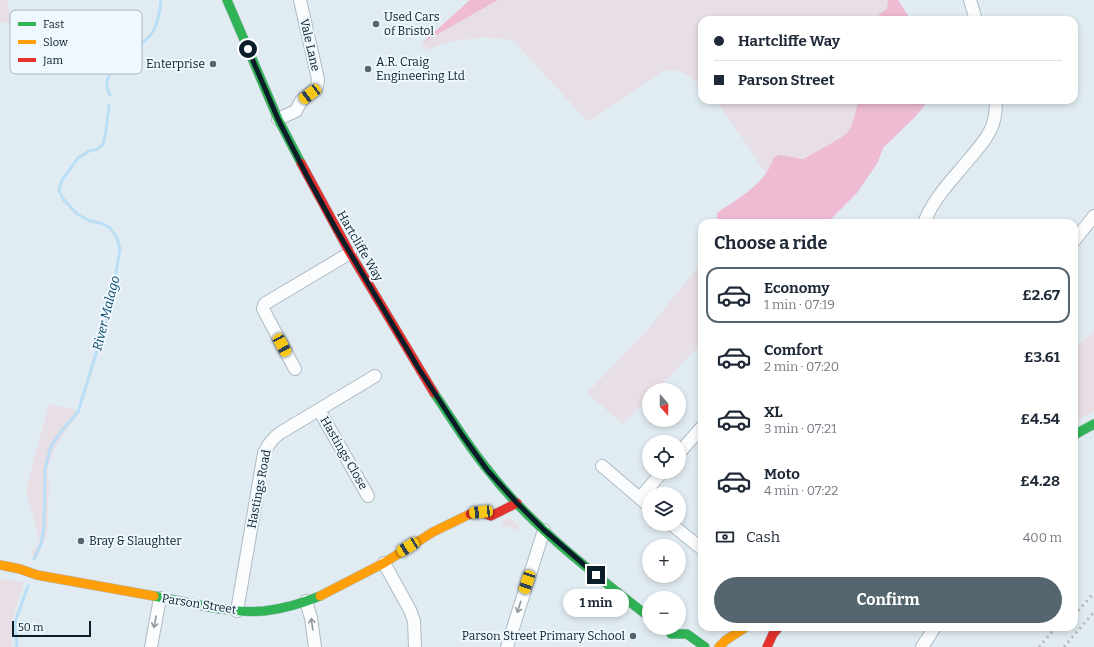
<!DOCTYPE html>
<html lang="en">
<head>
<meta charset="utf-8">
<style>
	:root { --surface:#fff; --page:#f2f2f3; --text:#1f2937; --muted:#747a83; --line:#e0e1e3; --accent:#55656f }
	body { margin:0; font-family:Bitter,serif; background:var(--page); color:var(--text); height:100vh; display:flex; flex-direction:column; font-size:15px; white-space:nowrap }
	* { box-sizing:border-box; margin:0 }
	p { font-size:13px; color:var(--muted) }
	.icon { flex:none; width:22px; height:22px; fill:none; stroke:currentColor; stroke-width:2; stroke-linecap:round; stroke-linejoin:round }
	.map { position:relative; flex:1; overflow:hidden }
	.drawer { position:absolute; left:698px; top:219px; width:380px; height:412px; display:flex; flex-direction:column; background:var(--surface); border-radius:12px; box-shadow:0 2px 6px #0003 }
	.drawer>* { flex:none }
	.guide { position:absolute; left:698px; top:16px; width:380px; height:88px; border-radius:12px; box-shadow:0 2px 6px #0003; display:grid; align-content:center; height:88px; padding:0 16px; background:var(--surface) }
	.needle { width:26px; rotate:160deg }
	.controls { position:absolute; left:642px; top:383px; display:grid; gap:8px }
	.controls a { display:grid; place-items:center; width:44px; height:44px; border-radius:50%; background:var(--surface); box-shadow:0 2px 6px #0003; font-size:20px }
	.scale { position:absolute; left:12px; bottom:10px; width:79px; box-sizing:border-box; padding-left:4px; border:2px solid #0a1d28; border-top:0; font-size:11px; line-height:14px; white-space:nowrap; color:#0a1d28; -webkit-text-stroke:3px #eff8ff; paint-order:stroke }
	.end { position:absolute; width:18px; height:18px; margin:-9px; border:5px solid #0a1d28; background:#fff; box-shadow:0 0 0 2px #fff }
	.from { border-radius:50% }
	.bubble { position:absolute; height:28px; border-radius:14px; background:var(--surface); box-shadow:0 2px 6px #0003; font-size:13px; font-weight:700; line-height:28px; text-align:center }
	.car { position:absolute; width:12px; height:24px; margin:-12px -6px; border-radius:5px; box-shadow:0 0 3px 1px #0007; background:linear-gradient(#f5c518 24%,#345 0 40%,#f5c518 0 76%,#345 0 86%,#f5c518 0) }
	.guide b { display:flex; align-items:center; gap:14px; height:38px; font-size:15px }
	.guide b+b { border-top:1px solid var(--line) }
	.guide i { width:10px; height:10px; background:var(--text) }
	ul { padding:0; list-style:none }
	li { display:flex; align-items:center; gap:12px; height:56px; margin:0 8px 6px; padding:0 8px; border:2px solid transparent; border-radius:12px }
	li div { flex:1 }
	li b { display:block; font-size:15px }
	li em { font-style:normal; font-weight:700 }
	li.active { border-color:var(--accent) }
	li>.icon { width:36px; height:36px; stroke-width:1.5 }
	h2 { padding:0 16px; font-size:18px; line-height:48px }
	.pay { display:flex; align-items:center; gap:10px; height:44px; padding:0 16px; font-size:15px }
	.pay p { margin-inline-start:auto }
	.cta { display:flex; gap:8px; margin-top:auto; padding:8px 16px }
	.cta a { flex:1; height:46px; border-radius:24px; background:var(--accent); color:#fff; font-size:16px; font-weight:700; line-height:46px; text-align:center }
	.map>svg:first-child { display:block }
	.green { fill:#e8dee6 }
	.forest { fill:#eebbd3 }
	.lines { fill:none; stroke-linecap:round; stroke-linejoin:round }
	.stream { stroke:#badef5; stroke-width:3 }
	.street-casing { stroke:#adbac3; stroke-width:14 }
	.fast-casing { stroke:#adbac3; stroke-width:10 }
	.slow-casing { stroke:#adbac3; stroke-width:10 }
	.jam-casing { stroke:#adbac3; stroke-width:10 }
	.street { stroke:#fafcfd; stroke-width:12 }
	.fast { stroke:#30b455; stroke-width:9 }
	.slow { stroke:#ff9f0a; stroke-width:9 }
	.jam { stroke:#e5322d; stroke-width:9 }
	.rail { stroke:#b5b9bc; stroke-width:3; stroke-dasharray:2 4; stroke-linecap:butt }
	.oneway { stroke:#8e989d }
	.route { stroke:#0a1d28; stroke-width:5 }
	.poi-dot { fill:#55656f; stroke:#eff8ff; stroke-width:1.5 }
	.labels { text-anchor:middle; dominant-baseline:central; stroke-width:4; stroke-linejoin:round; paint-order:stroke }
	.poi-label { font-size:12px; fill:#0a1d28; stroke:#eff8ff; text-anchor:start }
	.street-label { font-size:12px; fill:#0a1d28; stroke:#eff8ff }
	.water-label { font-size:13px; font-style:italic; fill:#094765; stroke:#eff8ff }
	.key { fill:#eff8ff; stroke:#aab6be; stroke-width:1 }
	.key-label { font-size:11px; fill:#0a1d28 }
</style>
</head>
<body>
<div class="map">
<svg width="1094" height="647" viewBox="0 0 1094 647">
	<rect width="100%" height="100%" fill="#e1ecf2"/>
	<g class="green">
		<path d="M0,0H7L11,23L0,22Z"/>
		<path d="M498,0H888L887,9L879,14L880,20H702V86C687,74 682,70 664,70L588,122L513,40L485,37L448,42L426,50L422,43Z"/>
		<path d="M715,100H860C855,106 855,123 848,132C846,135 810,156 805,157C797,159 789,157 780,155L766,174L744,140Z"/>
		<path d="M702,262V343L656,390H649V398L623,424L587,393L649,328Z"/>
		<path d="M1094,331V411L1074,422V348Z"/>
		<path d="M49,404L77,410L76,416L54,450L48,467L49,491L47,536L35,562L31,551L39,545L38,535L26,490Z"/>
		<path d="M508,518C513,519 520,525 519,529L518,530L503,525L502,521Z"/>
		<path d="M0,579L24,582C17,604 9,624 12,647H0Z"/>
	</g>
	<g class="forest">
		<path d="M470,0H498L422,43Z"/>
		<path d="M888,0H898L911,20H880L879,14L887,9Z"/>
		<path d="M860,100H929L915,117L883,148L878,162L857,193L832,218L825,223L717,222V213C739,198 766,184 774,157L780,155L803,159C810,155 844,137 848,132C855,123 855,106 860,100Z"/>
	</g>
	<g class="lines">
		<g class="stream">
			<path d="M110,95C109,93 107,89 107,86C104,66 143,47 152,33C158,24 160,11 161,0"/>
			<path d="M34,559L41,544L44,528L45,469L51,446L63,429L78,412L109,312L120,249L117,238L110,228L101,223L90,221L77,214L63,199L59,190L62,180L78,158L89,151L98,149L103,144L106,131L109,105"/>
			<path d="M17,647L15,622L28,586"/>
		</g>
		<g class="street-casing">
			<g id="street">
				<path d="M970,0L976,20"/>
				<path d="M278,119L296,111L301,101L317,87L318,79L300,0"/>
				<path d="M924,223C933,198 954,178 970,158C979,147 988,138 993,124C995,117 996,108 996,100"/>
				<path d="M1074,241L1094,216"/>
				<path d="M295,369L263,309L264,305L266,303L350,253"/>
				<path d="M319,410L368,496"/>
				<path d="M679,453L702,427"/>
				<path d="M602,466L649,506"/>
				<path d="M640,498L662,472"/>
				<path d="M671,524L702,549"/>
				<path d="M384,563L410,610L414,621L415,647"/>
				<path d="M306,601L311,618L315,647"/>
				<path d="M237,611L264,453C268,444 272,439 280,433L375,376"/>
				<path d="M151,647L160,598"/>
				<path d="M507,647L544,530"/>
				<path d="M922,647L935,627"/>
			</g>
		</g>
		<g class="fast-casing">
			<g id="fast">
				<path d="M227,0L278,119L301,163"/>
				<path d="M434,393C452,419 468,446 488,470C532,527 593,573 649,617"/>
				<path d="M1074,435L1094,424"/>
				<path d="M154,596C188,602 229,614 264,611C282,609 303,603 320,596"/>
				<path d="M671,634H687L705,647"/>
			</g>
		</g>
		<g class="slow-casing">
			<g id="slow">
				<path d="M0,565L20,569L37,575L154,596"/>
				<path d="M320,596L384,563L433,532L470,514"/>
				<path d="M719,647L726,640L746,627"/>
			</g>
		</g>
		<g class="jam-casing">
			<g id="jam">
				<path d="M301,163L350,253L434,393"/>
				<path d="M470,514L481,512L491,516L517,503"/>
				<path d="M767,647L773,634L779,627"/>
			</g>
		</g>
		<use href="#street" class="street"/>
		<use href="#fast" class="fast"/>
		<use href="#slow" class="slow"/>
		<use href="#jam" class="jam"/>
		<g class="rail">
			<path d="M1074,615L1094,593"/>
			<path d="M1039,647L1056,627"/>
			<path d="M1064,647L1094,612"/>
		</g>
	</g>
	<defs><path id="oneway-shaft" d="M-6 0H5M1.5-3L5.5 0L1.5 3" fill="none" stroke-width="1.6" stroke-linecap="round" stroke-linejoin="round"/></defs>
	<g class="oneway">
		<use href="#oneway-shaft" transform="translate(519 607) rotate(107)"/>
		<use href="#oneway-shaft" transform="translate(155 622) rotate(101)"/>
		<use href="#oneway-shaft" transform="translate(312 624) rotate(-98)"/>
	</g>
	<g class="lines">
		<path class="route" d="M248,49L278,119L307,176L337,231L419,369L462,435L488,471L517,503L544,530L596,575"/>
	</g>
	<g class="poi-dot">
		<circle cx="376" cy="24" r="4"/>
		<circle cx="213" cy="64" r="4"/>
		<circle cx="368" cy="69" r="4"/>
		<circle cx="81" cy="541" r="4"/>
		<circle cx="633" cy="636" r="4"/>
	</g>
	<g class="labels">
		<g class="poi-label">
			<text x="384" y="17">Used Cars<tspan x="384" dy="14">of Bristol</tspan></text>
			<text x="376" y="62">A.R. Craig<tspan x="376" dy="14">Engineering Ltd</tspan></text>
			<text x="205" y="64" text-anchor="end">Enterprise</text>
			<text x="89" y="541">Bray &amp; Slaughter</text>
			<text x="625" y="636" text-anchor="end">Parson Street Primary School</text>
		</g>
		<g class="street-label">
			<text transform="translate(310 45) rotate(77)">Vale Lane</text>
			<text transform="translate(360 246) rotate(60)">Hartcliffe Way</text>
			<text transform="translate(344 453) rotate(60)">Hastings Close</text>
			<text transform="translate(259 489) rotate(-79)">Hastings Road</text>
			<text transform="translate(199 604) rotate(9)">Parson Street</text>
		</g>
		<g class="water-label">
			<text transform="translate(106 313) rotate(-76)">River Malago</text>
		</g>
	</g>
	<rect x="10" y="10" width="132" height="64" rx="6" class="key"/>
	<rect x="18" y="22" width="18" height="4" fill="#30b455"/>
	<rect x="18" y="40" width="18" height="4" fill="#ff9f0a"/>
	<rect x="18" y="58" width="18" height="4" fill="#e5322d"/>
	<g class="key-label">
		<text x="43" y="28">Fast</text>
		<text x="43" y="46">Slow</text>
		<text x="43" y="64">Jam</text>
	</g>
</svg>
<div class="controls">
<a><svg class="needle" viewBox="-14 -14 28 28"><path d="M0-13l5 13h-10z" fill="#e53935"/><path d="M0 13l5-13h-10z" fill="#747a83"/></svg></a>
<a><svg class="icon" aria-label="locate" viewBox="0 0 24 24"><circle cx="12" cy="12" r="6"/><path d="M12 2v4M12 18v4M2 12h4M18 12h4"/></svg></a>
<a><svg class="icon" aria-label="layers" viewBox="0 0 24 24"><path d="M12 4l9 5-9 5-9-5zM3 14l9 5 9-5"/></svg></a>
<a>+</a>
<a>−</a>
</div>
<div class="scale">50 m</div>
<i class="end from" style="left:248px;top:49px"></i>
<i class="end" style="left:596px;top:575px"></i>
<div class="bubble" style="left:563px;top:589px;width:66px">1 min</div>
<i class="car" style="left:310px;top:94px;rotate:233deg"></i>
<i class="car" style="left:282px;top:345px;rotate:152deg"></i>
<i class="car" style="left:481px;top:512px;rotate:264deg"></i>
<i class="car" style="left:408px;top:547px;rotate:238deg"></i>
<i class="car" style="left:527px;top:582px;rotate:198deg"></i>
<div class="guide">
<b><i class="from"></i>Hartcliffe Way</b>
<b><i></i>Parson Street</b>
</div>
<section class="drawer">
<h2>Choose a ride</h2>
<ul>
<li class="active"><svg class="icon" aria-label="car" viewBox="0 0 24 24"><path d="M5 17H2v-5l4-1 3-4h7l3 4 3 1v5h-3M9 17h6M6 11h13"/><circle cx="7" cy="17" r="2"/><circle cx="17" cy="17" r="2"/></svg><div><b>Economy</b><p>1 min · 07:19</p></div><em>£2.67</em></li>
<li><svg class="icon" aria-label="car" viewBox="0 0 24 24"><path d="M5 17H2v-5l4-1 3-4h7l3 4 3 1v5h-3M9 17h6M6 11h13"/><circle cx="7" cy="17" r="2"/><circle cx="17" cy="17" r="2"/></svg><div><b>Comfort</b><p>2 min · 07:20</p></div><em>£3.61</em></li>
<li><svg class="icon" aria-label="car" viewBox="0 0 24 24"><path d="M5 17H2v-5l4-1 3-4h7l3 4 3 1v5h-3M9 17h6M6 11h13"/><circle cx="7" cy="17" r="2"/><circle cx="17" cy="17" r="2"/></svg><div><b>XL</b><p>3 min · 07:21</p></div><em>£4.54</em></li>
<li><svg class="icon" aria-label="car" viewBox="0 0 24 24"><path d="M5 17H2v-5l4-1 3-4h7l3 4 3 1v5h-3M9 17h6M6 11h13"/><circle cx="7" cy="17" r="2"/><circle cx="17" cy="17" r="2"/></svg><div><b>Moto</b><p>4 min · 07:22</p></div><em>£4.28</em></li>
</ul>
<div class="pay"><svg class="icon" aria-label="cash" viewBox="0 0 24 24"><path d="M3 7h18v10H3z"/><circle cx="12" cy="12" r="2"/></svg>Cash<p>400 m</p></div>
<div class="cta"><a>Confirm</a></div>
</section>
</div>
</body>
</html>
